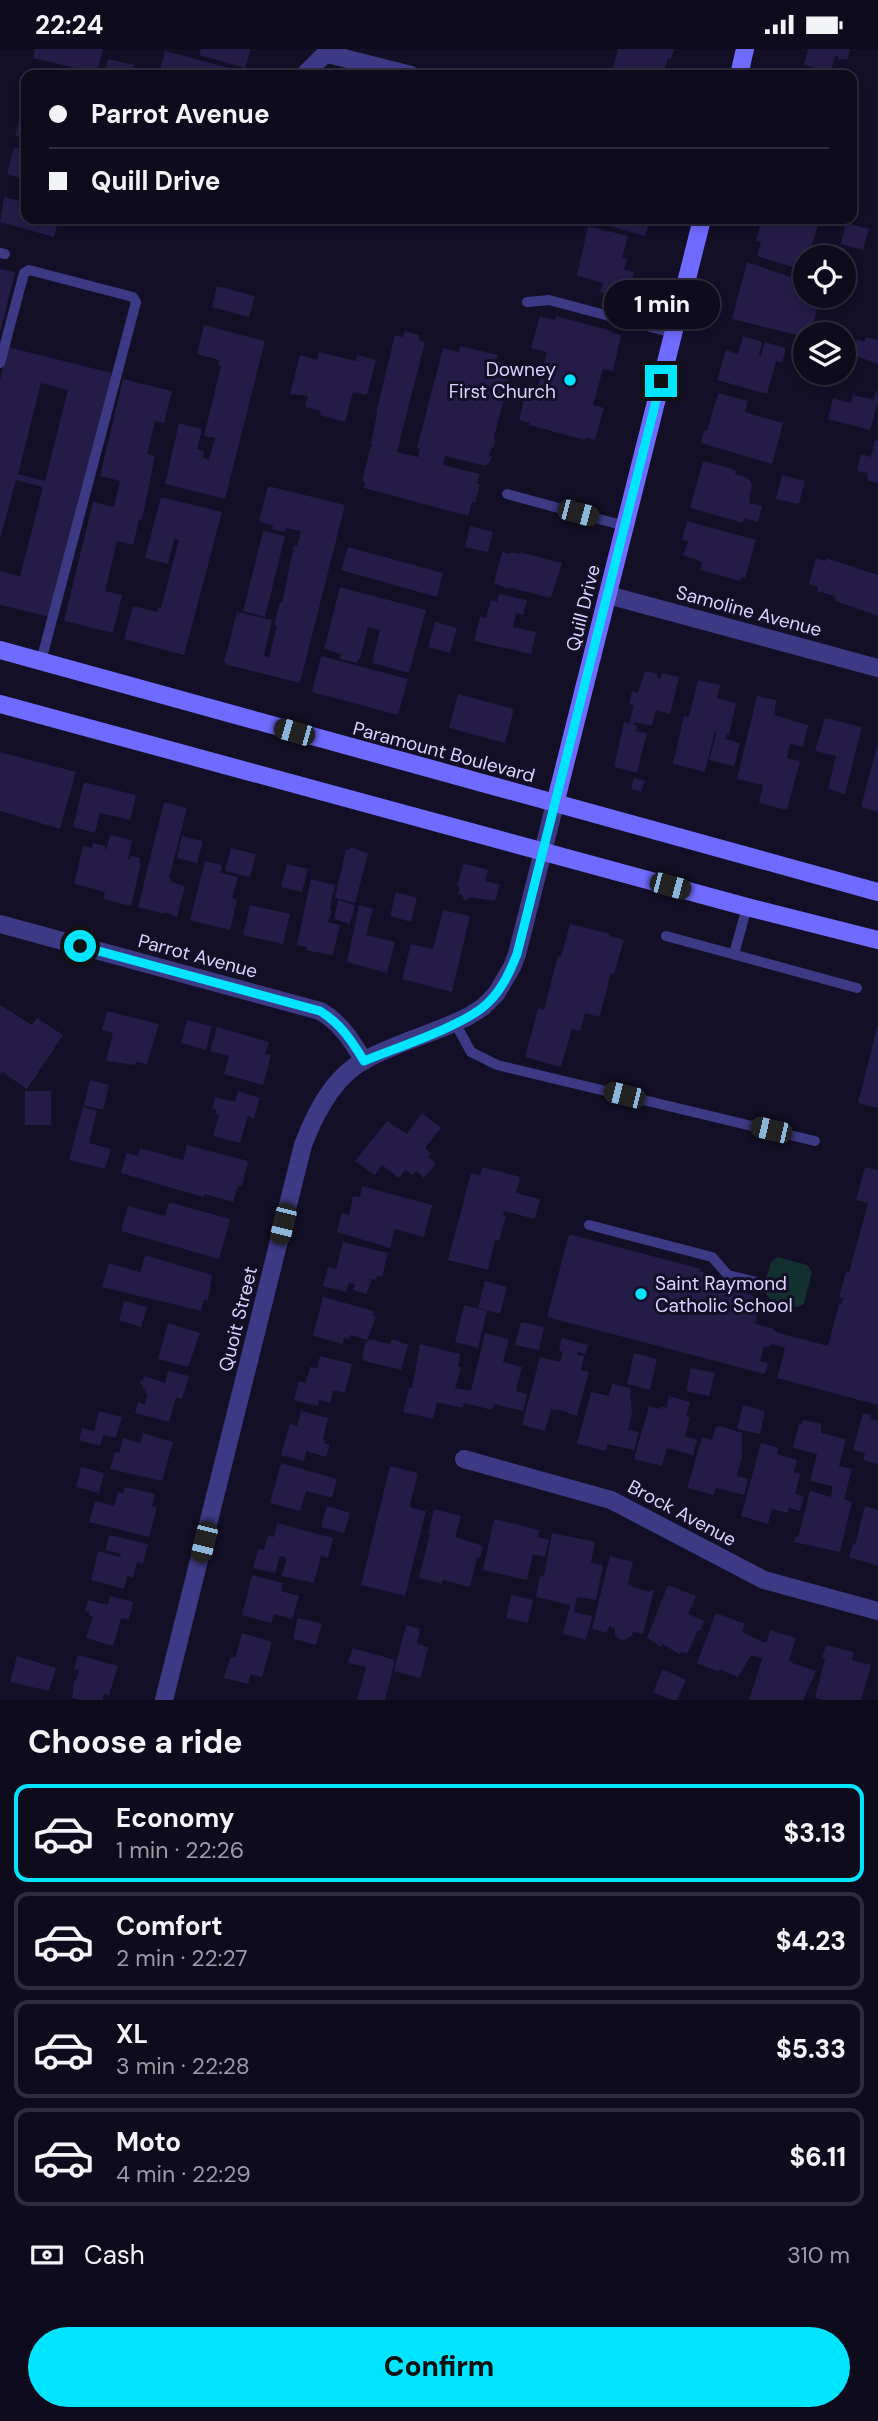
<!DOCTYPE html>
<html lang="en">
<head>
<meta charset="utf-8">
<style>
	:root { --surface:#0e0b1c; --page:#1c1929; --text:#f1f3f6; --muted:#9b9ba3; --line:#2e2b3b; --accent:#00e5ff }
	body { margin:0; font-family:"DM Sans",sans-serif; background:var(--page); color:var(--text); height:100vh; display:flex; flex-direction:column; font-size:26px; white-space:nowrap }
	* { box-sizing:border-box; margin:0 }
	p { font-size:23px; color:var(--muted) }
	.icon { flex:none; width:38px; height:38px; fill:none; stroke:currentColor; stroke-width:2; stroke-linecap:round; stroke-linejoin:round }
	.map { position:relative; height:1651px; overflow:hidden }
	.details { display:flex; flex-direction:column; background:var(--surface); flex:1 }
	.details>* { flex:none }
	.banner { position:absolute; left:21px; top:21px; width:836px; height:154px; border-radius:14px; box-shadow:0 4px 10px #0003,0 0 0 2px var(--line); display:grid; align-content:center; height:154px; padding:0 28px; background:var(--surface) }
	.fabs { position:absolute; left:793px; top:196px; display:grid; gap:14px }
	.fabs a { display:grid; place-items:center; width:63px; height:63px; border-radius:50%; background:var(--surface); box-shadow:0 4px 10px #0003,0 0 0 2px var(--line); font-size:35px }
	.end { position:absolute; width:32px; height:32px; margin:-16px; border:9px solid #00e5ff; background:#111; box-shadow:0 0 0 4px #111 }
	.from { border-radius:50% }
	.bubble { position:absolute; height:49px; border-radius:24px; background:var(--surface); box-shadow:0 4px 10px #0003,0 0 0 2px var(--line); font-size:23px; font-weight:800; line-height:49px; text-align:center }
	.car { position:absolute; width:21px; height:42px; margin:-21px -10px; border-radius:9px; box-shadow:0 0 5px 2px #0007; background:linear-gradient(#222 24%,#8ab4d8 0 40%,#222 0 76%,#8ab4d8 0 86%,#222 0) }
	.banner b { display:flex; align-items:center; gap:24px; height:66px; font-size:26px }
	.banner b+b { border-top:2px solid var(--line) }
	.banner i { width:18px; height:18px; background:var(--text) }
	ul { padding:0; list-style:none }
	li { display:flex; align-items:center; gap:21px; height:98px; margin:0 14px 10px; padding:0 14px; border:4px solid var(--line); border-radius:14px }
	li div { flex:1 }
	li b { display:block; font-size:26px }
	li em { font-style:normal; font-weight:800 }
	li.current { border-color:var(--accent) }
	li>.icon { width:63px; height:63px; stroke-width:1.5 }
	h2 { padding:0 28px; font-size:32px; line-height:84px }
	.pay { display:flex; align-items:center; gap:18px; height:77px; padding:0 28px; font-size:26px }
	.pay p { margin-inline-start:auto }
	.cta { display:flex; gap:14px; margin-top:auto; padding:14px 28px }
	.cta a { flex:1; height:80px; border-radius:42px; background:var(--accent); color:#111; font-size:28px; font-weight:800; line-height:80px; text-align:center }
	.status { display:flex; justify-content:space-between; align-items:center; height:49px; padding:0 35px; background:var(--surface); direction:ltr }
	.status svg { height:19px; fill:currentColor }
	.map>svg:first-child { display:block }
	.green { fill:#12302f }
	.building { fill:#241b47; fill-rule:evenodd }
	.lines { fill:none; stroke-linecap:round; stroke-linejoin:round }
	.lane { stroke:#3d3a85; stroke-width:10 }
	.street { stroke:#3d3a85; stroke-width:18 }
	.secondary { stroke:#6f6bff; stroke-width:18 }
	.route { stroke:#00e5ff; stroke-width:9 }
	.poi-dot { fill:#00e5ff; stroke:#130f26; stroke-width:2.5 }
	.labels { text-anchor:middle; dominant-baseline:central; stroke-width:6; stroke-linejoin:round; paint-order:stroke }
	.poi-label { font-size:19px; fill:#d9d4ff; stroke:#130f26; text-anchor:end }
	.street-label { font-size:19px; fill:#d9d4ff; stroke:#130f26 }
</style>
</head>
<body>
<div class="status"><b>22:24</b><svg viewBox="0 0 49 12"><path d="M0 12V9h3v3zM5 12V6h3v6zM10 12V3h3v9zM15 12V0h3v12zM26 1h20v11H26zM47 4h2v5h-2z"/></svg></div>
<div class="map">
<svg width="878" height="1651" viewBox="0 0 878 1651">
	<rect width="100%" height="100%" fill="#130f26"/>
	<path class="green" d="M778,1208L807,1216L812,1223L804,1255C792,1264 765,1255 764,1237C764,1232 767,1225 769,1221C770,1213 772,1211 778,1208Z"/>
	<g class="building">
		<path d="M35,0H103L97,24L33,9Z"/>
		<path d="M201,0H251L245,19L199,6Z"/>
		<path d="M618,0H674L671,10L668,9L663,26H606L607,20L612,22Z"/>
		<path d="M808,0H850L848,10L838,11L839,8L835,7L831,23L804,16Z"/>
		<path d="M165,2L230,19L229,26H159Z"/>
		<path d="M108,10L134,16L131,26H104Z"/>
		<path d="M22,59L26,60V90L15,87Z"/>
		<path d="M14,98L26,101V141L19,139L21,129L7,125Z"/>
		<path d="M22,145L26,147V170H59L54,188L0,173L4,148L20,152Z"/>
		<path d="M606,170H650L645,187L604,176Z"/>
		<path d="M762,170H809L819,173L808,208H805L804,222L757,207L761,193L756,192Z"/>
		<path d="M846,174L869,180L863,201L841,195Z"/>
		<path d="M588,177L628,187L622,209L627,210L624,220L634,223L627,252L600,243L603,234L577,227Z"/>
		<path d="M747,213L805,233V247H820L811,285H805V288L732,270Z"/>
		<path d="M0,220L15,223L1,280H0Z"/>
		<path d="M217,237L255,247L249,268L212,258Z"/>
		<path d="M540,267L555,271L556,267L612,282V284L621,286L613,322L603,320L593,356L604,359L595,391L586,388L585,391L529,376L530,374L519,371L527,340L537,342L547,303L531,299Z"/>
		<path d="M204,276L265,292L225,450L165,435L179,374L202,380L197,400L204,402L203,409L209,411L215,389L204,387L221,317L218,316L219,311L197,305Z"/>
		<path d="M405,282L419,286L418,291L425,293L397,403L418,408L420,400L417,399L443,299L459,303L460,297L498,306L496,312L512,316L494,389L495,390L494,398H492L489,407H492L490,414H487V417L445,407L443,416L480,425L477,434L480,435L475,454L472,453L468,467L364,439L365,433L362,432L371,396L375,397L371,395L377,364H376L395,286L403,288Z"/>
		<path d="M743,287L762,293L759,306L761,307L765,293L786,299L782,314L776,312L767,345L717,331L726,301L738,305Z"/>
		<path d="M866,288L878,291V315L853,306L857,290L864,293Z"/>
		<path d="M8,298L112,324L51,568L0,556V522L20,527L43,438L16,431L0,490V331ZM41,334L68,341L45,432L18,425Z"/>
		<path d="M319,303L356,312L357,306L376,311L367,346L353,343L345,373L320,366L321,362L305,358L308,347L290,345L300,306L317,311Z"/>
		<path d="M123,330L172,342L164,374L155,372L147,405L155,407L142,471H139L133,496L117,492L105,542L122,546L113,584L64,572L93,453L114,458L120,432L100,427Z"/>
		<path d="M877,339L878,353L870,381L828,370L833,349L851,354L853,346L874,351Z"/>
		<path d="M718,344L748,352L745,363L783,374L772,415L701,394L704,381L707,382Z"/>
		<path d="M875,391L878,392V434L868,432L867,424L857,422L861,405L871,408Z"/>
		<path d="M703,412L733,420L736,422L735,425L748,429L752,436L749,454L762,457L758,473L744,469L743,474L690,459Z"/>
		<path d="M782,426L805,432L799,455L776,450Z"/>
		<path d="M268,437L345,456L300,634L228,616L224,613L237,563L272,571L264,607L269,608L277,576H274L280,553L282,554L294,496L297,497L301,482L286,479L285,483L272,480L273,476L259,473Z"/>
		<path d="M161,448L222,463L184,606L124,590L133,557L157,563L158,558L161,559L179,491L174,490L168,515L145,509Z"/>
		<path d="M687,472L756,491L745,529L742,528L740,532L700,521L702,513L683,506L688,492L682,491Z"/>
		<path d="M470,477L493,483L488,503L465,498Z"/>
		<path d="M263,482L285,487L265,568L243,562Z"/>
		<path d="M348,498L443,524L437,548L341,521Z"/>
		<path d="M502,503L511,505V503L519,505L520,503L562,514L551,549L508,538V540L494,534Z"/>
		<path d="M816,509L826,512V509L878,526V567L836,552L835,547L817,542L818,538L809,535Z"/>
		<path d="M340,538L426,561L409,624L372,614L380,581L368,578L360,610H358L357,614L340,610L341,605L324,600Z"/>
		<path d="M499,545L527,551L523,566L516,564L513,578L536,583L531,605L474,592L480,568L486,569L491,551L497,553Z"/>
		<path d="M435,573L457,579L450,604L428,598Z"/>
		<path d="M321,607L408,630L398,666L312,643Z"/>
		<path d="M645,622L658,625L657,629L660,630L662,624L679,628L670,665L656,661L652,677L634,673V676L637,677L636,682L647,684L637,724L614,718L624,673L629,675L634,656L629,655L632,642L638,644Z"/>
		<path d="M698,631L720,636L717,649L736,654L729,686L727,685L725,690L740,694L734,717L709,711L717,683L715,682L705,723L673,715L684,667L689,668Z"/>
		<path d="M458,645L514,660L505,694L449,679Z"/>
		<path d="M757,647L776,651L774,666L808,676L803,698L790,695L787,709L800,712L787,761L759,754L763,736L737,730Z"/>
		<path d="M825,669L862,678L845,745L828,740L836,707L815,702Z"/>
		<path d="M877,697H878V763L861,758Z"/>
		<path d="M0,703L76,723L60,780L0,762Z"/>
		<path d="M634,729L645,732L641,743L631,740Z"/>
		<path d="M84,733L136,746L130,771L100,764L95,784L73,778Z"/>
		<path d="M164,753L187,759L169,829L172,830L171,833L185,837L177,868L165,863L164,865L138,858Z"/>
		<path d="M110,786L132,791L128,810L130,811L131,807L140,809L139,813L141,814L131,857L103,850L105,843L74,835L83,797L92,799L93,794L105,797L106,802Z"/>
		<path d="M182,787L203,792L197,814L177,809Z"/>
		<path d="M351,798L368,805L355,854L335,849L346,800L350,801Z"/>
		<path d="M231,799L256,805L250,828L225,822Z"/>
		<path d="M205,812L222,816L220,824L238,828L232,849L237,851L230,881L190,871Z"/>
		<path d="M287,815L308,820L302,843L281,838Z"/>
		<path d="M466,815L488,821L486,832L500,836L495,852L469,848L468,851L462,850L463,846L458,845L460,838L457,837L463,816Z"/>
		<path d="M311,830L335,836L331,853L330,862H332L328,873L340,876L333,905L330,906L306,901L307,898L297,896Z"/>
		<path d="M396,843L417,849L411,873L390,867Z"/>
		<path d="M338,851L355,856L350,875L334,870Z"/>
		<path d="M250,856L290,865L283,895L243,886Z"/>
		<path d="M359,856L373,860L366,886L395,893L387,924L347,913Z"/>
		<path d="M443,861L470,867L452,943L402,930L411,895L433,900Z"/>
		<path d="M570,875L610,885L609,887L624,891L614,925L611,924L600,966L599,968L585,964L580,982L572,980L561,1018L525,1008L538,959L544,960L558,907L561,908Z"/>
		<path d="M0,956L32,976L37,969L63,986L27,1040L2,1023L0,1026Z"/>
		<path d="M107,962L159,975L147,1015L136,1013L135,1016L106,1012L113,984L102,981Z"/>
		<path d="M187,971L212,977L206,1001L181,994Z"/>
		<path d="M217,978L269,993L265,1005L271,1006L263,1036L224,1025L229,1007L210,1002Z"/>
		<path d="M877,978H878V1059L858,1054Z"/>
		<path d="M90,1031L109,1036L103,1061L84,1056Z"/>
		<rect x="25" y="1042" width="26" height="34"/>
		<path d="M238,1042L260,1049L254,1069L248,1067L240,1094L213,1087L219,1066L215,1065L217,1061L212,1060L215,1048L235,1053Z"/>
		<path d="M83,1058L97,1062L89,1094L111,1100L105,1120L69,1111Z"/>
		<path d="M422,1064L441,1079L425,1099L431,1104L428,1108L436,1114L424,1129L416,1122L413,1126L405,1121L399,1129L382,1116L375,1126L355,1112L387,1072L407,1085Z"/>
		<path d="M187,1096L248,1112L242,1137L238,1136L233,1153L205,1145L203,1148L121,1124L126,1104L138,1107L140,1099L183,1111Z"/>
		<path d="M483,1118L520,1128L516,1144L540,1150L535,1170L504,1162L503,1166L506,1167L499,1192L495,1191L488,1221L448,1211L471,1124L480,1126Z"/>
		<path d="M865,1118L878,1121V1356L777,1329L785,1299L771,1295L770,1298L764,1297L760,1312L768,1314L765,1325L547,1268L569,1185L701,1220L700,1222L705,1224L703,1233L762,1249L755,1275L774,1280L776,1283L828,1297L839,1255L841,1256L843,1249L839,1248L846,1223L849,1224L868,1154L856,1151Z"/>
		<path d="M362,1137L432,1156L424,1188L395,1180L390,1199L337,1183L342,1164L349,1166L353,1147L360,1148Z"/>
		<path d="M169,1153L230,1170L219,1210L121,1182L128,1157L165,1167Z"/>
		<path d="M343,1193L388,1204L382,1228L377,1227L376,1231L372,1230L366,1245L353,1241L355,1235L349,1234L346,1243L323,1237L328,1218L336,1220Z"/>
		<path d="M145,1206L212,1226L208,1251L204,1250L201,1262L102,1238L109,1214L140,1223Z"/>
		<path d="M485,1232L507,1238L500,1265L478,1259Z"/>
		<path d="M323,1248L374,1262L373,1267L376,1268L367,1291L350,1286L349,1290L344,1289L343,1295L313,1287Z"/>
		<path d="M124,1252L147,1258L141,1278L119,1271Z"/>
		<path d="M464,1256L487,1262L478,1299L455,1293Z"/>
		<path d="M521,1273L544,1278L539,1301L515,1296Z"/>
		<path d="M168,1274L200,1284L188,1318L158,1310Z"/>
		<path d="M485,1284L509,1290L503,1313L522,1318L516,1342L527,1345L523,1362L494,1355L492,1361L464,1354L463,1359L437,1353L433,1370L403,1363L409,1339H412L420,1295L460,1305L458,1318H461L455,1339L471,1342Z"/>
		<path d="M562,1289L588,1296L585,1305L578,1303L577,1306L584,1307L581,1321L589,1323L577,1367L557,1360L556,1362L551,1360L545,1382L522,1376L540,1308L560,1313L563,1303L559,1302Z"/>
		<path d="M369,1290L390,1295L392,1290L408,1296L401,1321L364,1312L362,1308L366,1292L368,1293Z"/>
		<path d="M634,1304L657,1310L650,1341L627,1335Z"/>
		<path d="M320,1307L352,1315L345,1344L333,1341L330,1354L319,1351L318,1357L294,1351L299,1332L306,1334L310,1318L317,1319Z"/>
		<path d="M691,1319L715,1324L709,1347L686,1342Z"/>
		<path d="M168,1322L189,1327L182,1350L176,1348L169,1373L135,1364L138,1353L145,1356L148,1345L145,1344L146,1340L142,1339L143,1336L140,1335L141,1331H143L144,1327L165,1334Z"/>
		<path d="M612,1335L630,1339L632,1365L628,1381L639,1383L634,1401L607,1395L606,1402L577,1395L591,1343L609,1347Z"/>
		<path d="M669,1347L690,1353L686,1367L690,1368L685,1387L697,1391L693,1406L667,1399L662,1417L634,1410L649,1357L660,1360L661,1357L665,1358L666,1361Z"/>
		<path d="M743,1356L765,1362L760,1385L737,1380Z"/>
		<path d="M99,1362L122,1368L116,1389L103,1386L100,1397L79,1391L82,1379L94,1382Z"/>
		<path d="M301,1362L328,1369L323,1390L325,1391L324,1394L330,1396L326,1408L306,1402L304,1412L281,1406L290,1375L297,1377Z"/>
		<path d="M863,1364L871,1366L870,1370L878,1372V1415L863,1411L865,1404L853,1401Z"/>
		<path d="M803,1371L821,1375V1384L846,1390L839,1417L852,1420L844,1450L852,1453L840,1503L794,1493L796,1487L798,1488L810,1442L831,1448L832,1444V1437L810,1432L817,1405L793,1399L799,1375L801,1376Z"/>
		<path d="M720,1377L742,1384V1407L737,1427L748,1430L744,1446L716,1439L714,1446L687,1439L702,1388L712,1391L716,1378Z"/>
		<path d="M143,1384L173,1393L162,1432L110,1420L115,1403L119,1404L123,1389L140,1394Z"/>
		<path d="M761,1394L779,1399L777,1405L797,1411L794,1423L800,1425L795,1445L804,1447L800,1462L789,1459L788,1464L772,1460L768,1475L741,1467Z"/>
		<path d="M281,1414L337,1430L332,1449L306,1442L300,1462L270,1454Z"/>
		<path d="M390,1417L418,1424L410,1456L412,1459L426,1462L405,1547L361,1536Z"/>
		<path d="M81,1418L104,1424L99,1444L76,1438Z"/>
		<path d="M125,1438L155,1445L152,1457L157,1458L149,1488L89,1473L95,1452L114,1457L118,1443L123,1445Z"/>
		<path d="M327,1457L350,1464L344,1484L321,1478Z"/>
		<path d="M865,1457L878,1461V1517L849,1508L853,1495L855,1496Z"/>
		<path d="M434,1460L461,1467L455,1488L483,1497L480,1509L477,1508L470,1538L443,1531L442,1535L419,1529L430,1485H428Z"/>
		<path d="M494,1470L540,1481L538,1488L549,1491L545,1508L533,1505L527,1531L483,1521Z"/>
		<path d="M277,1474L333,1489L328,1509L321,1507L314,1534L281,1527L286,1513L285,1508L280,1507L275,1524L253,1519L258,1500L264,1501L268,1486L274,1488Z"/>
		<path d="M552,1484L595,1493L591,1514L603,1516L596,1551L577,1548L574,1563L592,1567L586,1591L563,1585L570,1556L536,1548L540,1526L544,1527Z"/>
		<path d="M109,1486L148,1495L143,1515L137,1513L133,1529L127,1527L124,1540L91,1531L98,1502L120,1508L121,1505L106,1501Z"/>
		<path d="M610,1507L633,1513L628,1535L632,1536V1538L650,1543L651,1541H654L643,1585L633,1583L632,1587L624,1591L619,1590L615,1586V1579L609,1577L607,1584L592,1580Z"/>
		<path d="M252,1526L283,1534L281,1542L299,1547L292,1570L274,1565L271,1574L242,1566Z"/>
		<path d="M668,1536L696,1547L688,1565L704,1572L700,1582L698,1581L687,1605L681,1603L680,1605L662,1595L661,1598L647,1589Z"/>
		<path d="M511,1546L533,1551L528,1574L506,1569Z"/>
		<path d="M110,1547L133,1553L129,1571L121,1569L113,1597L86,1589L93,1568L89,1567L90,1563L85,1562L88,1551L108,1556Z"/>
		<path d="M716,1564L745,1575L742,1583L766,1594L770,1581L796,1589L789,1611L793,1613L792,1614L816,1622L803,1651H749L763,1607L760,1609L751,1606L738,1628L720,1620L719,1623L697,1614Z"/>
		<path d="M298,1569L322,1575L316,1596L293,1590Z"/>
		<path d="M406,1576L420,1580L417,1595L428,1598L421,1629L394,1622Z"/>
		<path d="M242,1584L272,1593L262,1628L251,1625L248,1635L224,1629L230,1608L235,1609Z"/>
		<path d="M826,1596L854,1603L852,1611L871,1616L861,1651H824L815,1649L825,1610L822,1609Z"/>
		<path d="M353,1599L395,1611L385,1651H357L366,1618L348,1614Z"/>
		<path d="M78,1606L118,1617L109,1646L104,1645L102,1651H80L72,1649L74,1631L76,1632L79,1621L74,1620Z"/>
		<path d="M17,1607L56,1619L49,1642L10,1633Z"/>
		<path d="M663,1620L686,1631L677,1651H672L653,1643Z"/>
	</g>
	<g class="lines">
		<g class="lane">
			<path d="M0,204L5,205"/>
			<path d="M527,253L549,251L673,284"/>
			<path d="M0,314L24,224L29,221L133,248L136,253L41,612"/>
			<path d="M507,445L625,477"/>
			<path d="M666,887L857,939"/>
			<path d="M734,905L747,858"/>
			<path d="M455,974L471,1003L497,1016L815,1092"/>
			<path d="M589,1176L712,1208L728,1226L761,1234"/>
		</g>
		<g class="street">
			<path d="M304,26L322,8L328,5L411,26"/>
			<path d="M608,546L878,619"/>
			<path d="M0,875L320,962C340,973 352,992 364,1012"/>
			<path d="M464,1410L611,1451L764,1531L878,1562"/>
			<path d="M164,1651L303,1096C315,1064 333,1028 365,1011C398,993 436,984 469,967L483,958L496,945L512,918L517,905L555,755"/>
		</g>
		<g class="secondary">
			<path d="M739,26L745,0"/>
			<path d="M0,601L878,843"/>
			<path d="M0,655L747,858L878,891"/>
			<path d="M555,755L702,170"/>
		</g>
	</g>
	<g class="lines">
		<path class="route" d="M80,897L320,962C340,974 352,992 364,1012C398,998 454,980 482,959C500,945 509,925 517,905L661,332"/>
	</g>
	<g class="poi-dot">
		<circle cx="570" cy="331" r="7"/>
		<circle cx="641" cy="1245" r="7"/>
	</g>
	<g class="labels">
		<g class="poi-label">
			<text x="556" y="320">Downey<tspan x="556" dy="22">First Church</tspan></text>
			<text x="655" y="1234" text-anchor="start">Saint Raymond<tspan x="655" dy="22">Catholic School</tspan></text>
		</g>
		<g class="street-label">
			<text transform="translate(583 559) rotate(-76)">Quill Drive</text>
			<text transform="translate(749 562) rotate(15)">Samoline Avenue</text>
			<text transform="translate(444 703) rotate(15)">Paramount Boulevard</text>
			<text transform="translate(198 907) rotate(15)">Parrot Avenue</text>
			<text transform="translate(238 1270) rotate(-76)">Quoit Street</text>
			<text transform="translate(682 1464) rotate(28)">Brock Avenue</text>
		</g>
	</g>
</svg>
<div class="fabs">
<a><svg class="icon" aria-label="locate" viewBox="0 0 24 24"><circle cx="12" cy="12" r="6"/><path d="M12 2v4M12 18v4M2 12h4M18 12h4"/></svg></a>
<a><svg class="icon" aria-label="layers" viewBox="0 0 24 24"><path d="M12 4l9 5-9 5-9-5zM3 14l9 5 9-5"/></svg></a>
</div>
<i class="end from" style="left:80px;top:897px"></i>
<i class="end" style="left:661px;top:332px"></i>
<div class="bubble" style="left:604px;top:231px;width:116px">1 min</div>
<i class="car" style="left:578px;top:464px;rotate:105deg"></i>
<i class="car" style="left:294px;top:683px;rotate:286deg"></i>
<i class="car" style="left:670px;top:837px;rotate:105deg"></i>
<i class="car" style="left:624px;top:1046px;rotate:284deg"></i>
<i class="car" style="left:771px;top:1081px;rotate:283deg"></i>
<i class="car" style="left:283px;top:1175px;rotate:194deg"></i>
<i class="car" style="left:204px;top:1493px;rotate:194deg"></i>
<div class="banner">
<b><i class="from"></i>Parrot Avenue</b>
<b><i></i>Quill Drive</b>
</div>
</div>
<section class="details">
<h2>Choose a ride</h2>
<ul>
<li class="current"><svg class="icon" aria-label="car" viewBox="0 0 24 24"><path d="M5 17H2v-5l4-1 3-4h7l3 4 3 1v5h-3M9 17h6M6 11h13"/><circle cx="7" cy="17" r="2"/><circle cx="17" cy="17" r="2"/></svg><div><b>Economy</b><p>1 min · 22:26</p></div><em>$3.13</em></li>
<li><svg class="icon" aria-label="car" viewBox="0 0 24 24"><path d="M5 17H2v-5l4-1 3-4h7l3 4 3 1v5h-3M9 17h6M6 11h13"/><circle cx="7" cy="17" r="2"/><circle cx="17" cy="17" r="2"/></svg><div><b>Comfort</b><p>2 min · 22:27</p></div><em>$4.23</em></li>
<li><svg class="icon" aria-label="car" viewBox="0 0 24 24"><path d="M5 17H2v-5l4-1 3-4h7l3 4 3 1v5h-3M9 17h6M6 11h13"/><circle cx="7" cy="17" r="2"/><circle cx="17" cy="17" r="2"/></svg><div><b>XL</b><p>3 min · 22:28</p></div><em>$5.33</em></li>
<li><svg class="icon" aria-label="car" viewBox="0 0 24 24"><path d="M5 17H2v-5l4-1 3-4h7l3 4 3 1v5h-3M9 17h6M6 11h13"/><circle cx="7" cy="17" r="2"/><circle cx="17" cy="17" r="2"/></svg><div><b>Moto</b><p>4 min · 22:29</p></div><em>$6.11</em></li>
</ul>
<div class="pay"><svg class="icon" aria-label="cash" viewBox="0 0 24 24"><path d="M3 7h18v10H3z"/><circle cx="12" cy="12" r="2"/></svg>Cash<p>310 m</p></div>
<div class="cta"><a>Confirm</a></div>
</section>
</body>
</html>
